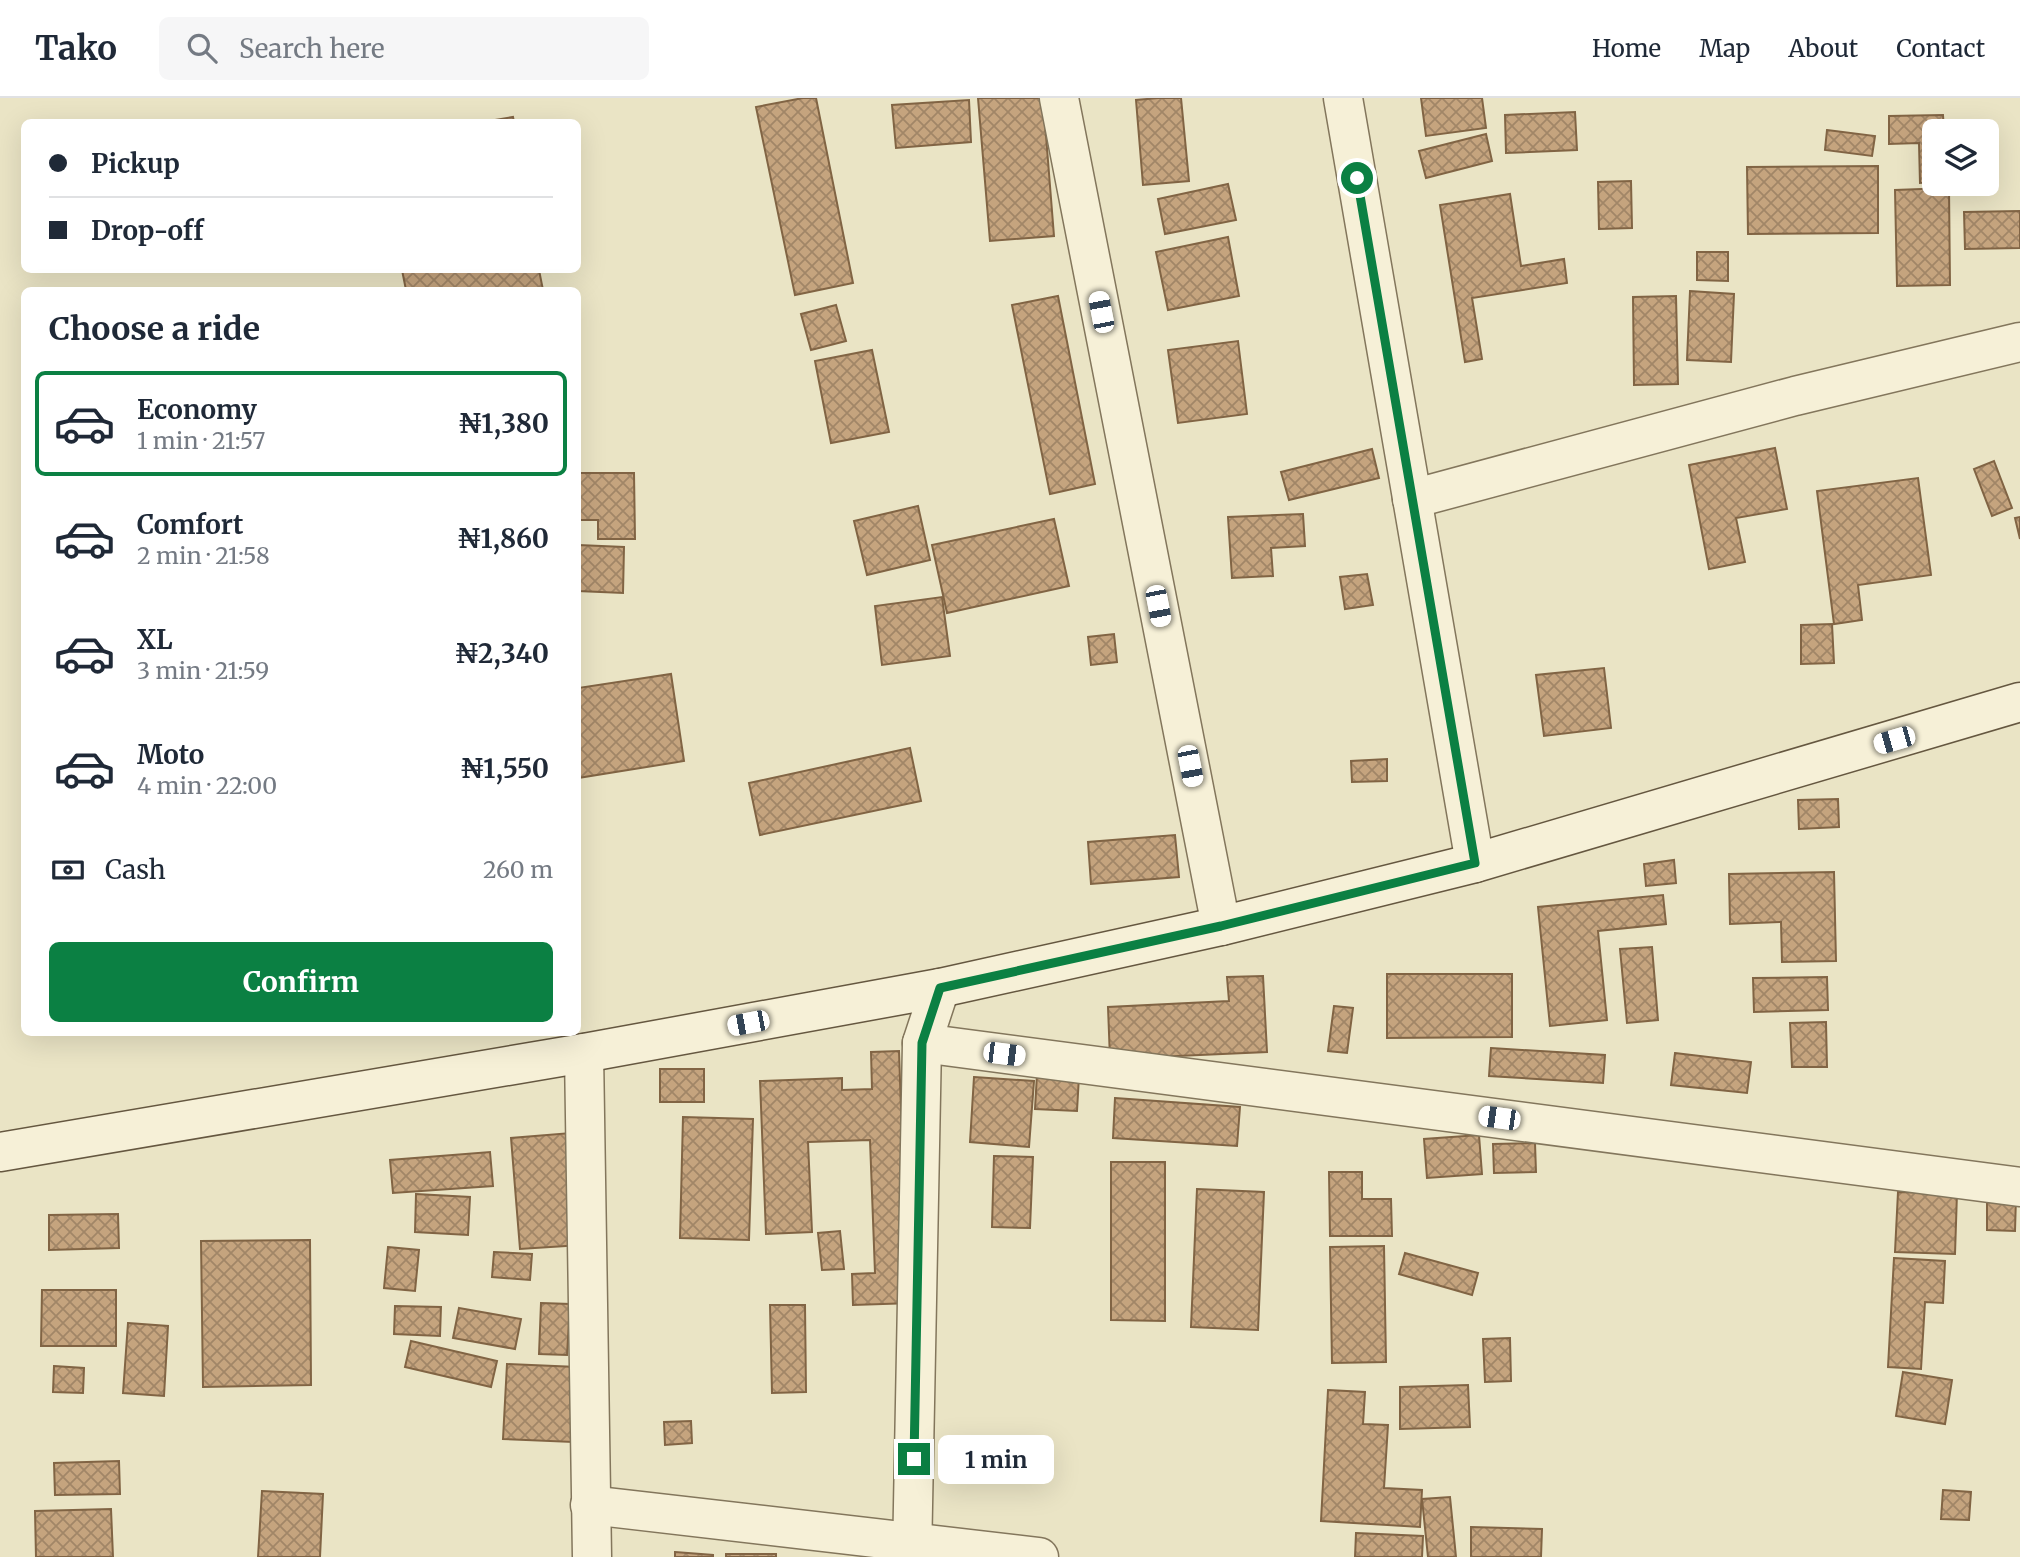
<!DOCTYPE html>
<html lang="en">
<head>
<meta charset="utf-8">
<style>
	:root { --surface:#fff; --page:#f6f6f7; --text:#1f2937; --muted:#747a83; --line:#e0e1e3; --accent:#0b8043 }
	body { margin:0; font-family:Merriweather,serif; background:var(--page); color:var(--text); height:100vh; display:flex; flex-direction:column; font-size:26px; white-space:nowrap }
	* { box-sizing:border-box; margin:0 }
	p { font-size:23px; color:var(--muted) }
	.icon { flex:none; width:38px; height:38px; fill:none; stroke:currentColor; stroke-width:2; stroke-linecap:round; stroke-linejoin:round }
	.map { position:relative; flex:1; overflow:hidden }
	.panel { position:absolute; left:21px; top:189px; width:560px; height:749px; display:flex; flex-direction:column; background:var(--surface); border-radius:10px; box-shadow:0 7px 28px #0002 }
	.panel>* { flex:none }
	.guide { position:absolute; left:21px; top:21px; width:560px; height:154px; border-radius:10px; box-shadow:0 7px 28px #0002; display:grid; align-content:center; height:154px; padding:0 28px; background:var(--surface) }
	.fabs { position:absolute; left:1922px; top:21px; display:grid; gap:14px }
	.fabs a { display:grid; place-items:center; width:77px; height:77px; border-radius:10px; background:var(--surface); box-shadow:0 7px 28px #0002; font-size:35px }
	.end { position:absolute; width:32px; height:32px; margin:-16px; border:9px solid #0b8043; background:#fff; box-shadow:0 0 0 4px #fff }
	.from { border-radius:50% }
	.bubble { position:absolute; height:49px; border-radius:10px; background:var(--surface); box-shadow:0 7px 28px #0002; font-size:23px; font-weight:700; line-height:49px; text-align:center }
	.car { position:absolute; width:21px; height:42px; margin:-21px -10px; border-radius:9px; box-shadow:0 0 5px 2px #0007; background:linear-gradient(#fff 24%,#345 0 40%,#fff 0 76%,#345 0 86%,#fff 0) }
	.guide b { display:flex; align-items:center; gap:24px; height:66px; font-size:26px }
	.guide b+b { border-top:2px solid var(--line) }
	.guide i { width:18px; height:18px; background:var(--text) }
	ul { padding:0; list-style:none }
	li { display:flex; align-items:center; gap:21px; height:105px; margin:0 14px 10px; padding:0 14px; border:4px solid transparent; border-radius:10px }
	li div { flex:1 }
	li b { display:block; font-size:26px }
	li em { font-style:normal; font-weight:700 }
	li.active { border-color:var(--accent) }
	li>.icon { width:63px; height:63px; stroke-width:1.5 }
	h2 { padding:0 28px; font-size:32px; line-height:84px }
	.pay { display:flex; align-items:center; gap:18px; height:77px; padding:0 28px; font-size:26px }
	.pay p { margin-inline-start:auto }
	.primary-button { display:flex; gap:14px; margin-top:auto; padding:14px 28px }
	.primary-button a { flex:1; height:80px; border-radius:10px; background:var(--accent); color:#fff; font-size:28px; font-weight:700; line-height:80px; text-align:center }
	header { display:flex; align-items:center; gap:42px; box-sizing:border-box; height:98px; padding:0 35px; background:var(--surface); border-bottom:2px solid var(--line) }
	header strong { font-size:33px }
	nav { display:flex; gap:38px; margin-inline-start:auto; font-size:24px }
	.search { width:490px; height:63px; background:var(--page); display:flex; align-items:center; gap:18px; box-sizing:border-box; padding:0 24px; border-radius:10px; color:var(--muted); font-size:26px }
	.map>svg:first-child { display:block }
	.building { fill:url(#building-cross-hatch); stroke:#816444; stroke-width:2 }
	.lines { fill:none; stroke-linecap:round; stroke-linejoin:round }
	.street-casing { stroke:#83765c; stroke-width:41 }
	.secondary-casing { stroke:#655740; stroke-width:41 }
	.street { stroke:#f6f0d7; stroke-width:38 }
	.secondary { stroke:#f6f0d7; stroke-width:38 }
	.route { stroke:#0b8043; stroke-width:9 }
</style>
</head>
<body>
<header>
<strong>Tako</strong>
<div class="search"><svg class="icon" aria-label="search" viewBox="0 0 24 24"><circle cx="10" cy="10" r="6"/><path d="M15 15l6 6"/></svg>Search here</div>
<nav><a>Home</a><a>Map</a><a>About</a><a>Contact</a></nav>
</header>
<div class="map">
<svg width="2020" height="1459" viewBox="0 0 2020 1459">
	<defs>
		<pattern id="building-cross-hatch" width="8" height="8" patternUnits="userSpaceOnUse" patternTransform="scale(1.75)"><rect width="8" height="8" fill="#c5a47e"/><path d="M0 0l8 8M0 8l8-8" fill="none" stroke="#a18667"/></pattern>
	</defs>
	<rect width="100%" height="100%" fill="#eae4c5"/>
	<g class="building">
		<path d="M803,0H816L853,185L795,197L756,9Z"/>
		<path d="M978,0H1043L1054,138L990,143Z"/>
		<path d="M1158,0H1181L1189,83L1143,87L1136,2Z"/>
		<path d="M1421,0H1482L1486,30L1426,38Z"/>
		<path d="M969,2L971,44L896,50L892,7Z"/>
		<path d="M1575,14L1577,52L1506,55L1505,17Z"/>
		<path d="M1943,17L1944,33H1934V84L1920,85L1919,45L1889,46V18Z"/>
		<path d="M513,19L514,24H483Z"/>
		<path d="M1827,32L1875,38L1872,58L1825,52Z"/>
		<path d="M1486,36L1492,63L1426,80L1419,53Z"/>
		<path d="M1878,68V135L1748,136L1747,69Z"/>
		<path d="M1631,83L1632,130L1599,131L1598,84Z"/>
		<path d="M1228,86L1236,122L1165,136L1158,101Z"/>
		<path d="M1949,90L1950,187L1897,188L1895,92Z"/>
		<path d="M1510,96L1521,168L1564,161L1567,185L1472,200L1482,261L1465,264L1440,107Z"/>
		<path d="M2020,113V150L1965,151L1964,114Z"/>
		<path d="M1228,139L1239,198L1168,212L1156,154Z"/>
		<path d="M1697,154H1728V183L1697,182Z"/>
		<path d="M402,172H539L543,192H406Z"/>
		<path d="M1690,193L1734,196L1731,264L1687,262Z"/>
		<path d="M1058,198L1095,386L1050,396L1012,207Z"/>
		<path d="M1676,198L1678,286L1634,287L1633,199Z"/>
		<path d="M836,207L846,243L811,252L801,216Z"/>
		<path d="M1238,243L1247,316L1178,325L1168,252Z"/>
		<path d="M872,252L889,334L831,345L815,263Z"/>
		<path d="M1775,350L1787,411L1736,420L1745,464L1709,471L1689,367Z"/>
		<path d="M1372,351L1379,380L1289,402L1281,374Z"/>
		<path d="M1994,363L2012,410L1992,418L1974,371Z"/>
		<path d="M578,375H634L635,441H598V422H578Z"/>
		<path d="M1918,380L1931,477L1858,487L1862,522L1834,526L1817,393Z"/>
		<path d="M918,408L930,462L867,477L854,423Z"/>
		<path d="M1303,416L1305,448L1271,450L1273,478L1232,480L1228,419Z"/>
		<path d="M2020,419V441L2015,420Z"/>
		<path d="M1054,421L1069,488L947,515L932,447Z"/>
		<path d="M578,447L624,449L623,495L578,493Z"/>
		<path d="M1367,476L1373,507L1345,511L1340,479Z"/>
		<path d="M942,499L950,558L882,567L875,508Z"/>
		<path d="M1832,526L1834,565L1801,566V527Z"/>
		<path d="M1114,536L1117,564L1091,567L1088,539Z"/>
		<path d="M1604,570L1611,630L1544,638L1536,577Z"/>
		<path d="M671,576L684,663L578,680V590Z"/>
		<path d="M910,650L921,703L760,737L749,685Z"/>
		<path d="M1387,661V683L1352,684L1351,663Z"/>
		<path d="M1838,701L1839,729L1799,731L1798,702Z"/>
		<path d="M1175,737L1179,779L1091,786L1088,744Z"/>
		<path d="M1674,762L1676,785L1646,788L1644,766Z"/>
		<path d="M1834,774L1836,863L1782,864L1781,824L1730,826L1729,776Z"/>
		<path d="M1663,797L1666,826L1598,833L1607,922L1550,928L1538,809Z"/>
		<path d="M1652,849L1658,922L1627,925L1620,851Z"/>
		<path d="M1387,876H1512V939L1387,940Z"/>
		<path d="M1263,878L1267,954L1110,961L1108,909L1229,903L1227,879Z"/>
		<path d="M1827,879L1828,912L1754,914L1753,880Z"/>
		<path d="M1334,908L1353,910L1347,955L1328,953Z"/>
		<path d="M1826,924L1827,969H1792L1790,925Z"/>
		<path d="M1491,950L1605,957L1603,985L1489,978Z"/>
		<path d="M899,953L902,1040L913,1205L853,1207L852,1176L875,1175L870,1042L808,1044L812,1134L766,1136L760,983L842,980V992L872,991L871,954Z"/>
		<path d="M1675,955L1751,964L1747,995L1671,987Z"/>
		<rect x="660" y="971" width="44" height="33"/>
		<path d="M1037,976L1079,978L1077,1013L1035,1011Z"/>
		<path d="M974,979L1034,983L1029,1049L970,1044Z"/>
		<path d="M1115,1000L1240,1009L1237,1048L1113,1040Z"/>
		<path d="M683,1019L753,1021L749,1142L680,1140Z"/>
		<path d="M571,1035L581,1147L520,1151L511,1040Z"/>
		<path d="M1479,1037L1482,1076L1427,1080L1424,1041Z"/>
		<path d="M1535,1045L1536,1074L1494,1075L1493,1046Z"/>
		<path d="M490,1054L493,1088L393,1095L390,1062Z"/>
		<path d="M994,1058L1033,1059L1030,1130L992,1129Z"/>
		<path d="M1111,1064H1165V1223L1111,1222Z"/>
		<path d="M1329,1074H1362V1101H1391L1392,1138H1330Z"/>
		<path d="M1197,1091L1264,1094L1258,1232L1191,1229Z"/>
		<path d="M1898,1094L1957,1095L1955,1156L1895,1154Z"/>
		<path d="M416,1096L470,1099L468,1137L415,1134Z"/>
		<path d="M1987,1099H2016L2015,1133L1987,1132Z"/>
		<path d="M118,1116L119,1150L49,1152V1117Z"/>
		<path d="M840,1133L844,1171L822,1172L818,1135Z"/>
		<path d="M310,1142L311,1287L203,1289L201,1143Z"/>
		<path d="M1384,1148L1386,1264L1332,1265L1330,1149Z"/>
		<path d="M388,1149L419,1152L415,1193L384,1190Z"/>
		<path d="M494,1154L532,1156L530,1182L492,1179Z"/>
		<path d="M1405,1155L1478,1175L1472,1197L1399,1176Z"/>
		<path d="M1894,1160L1945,1163L1943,1205L1925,1204L1921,1271L1888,1269Z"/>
		<path d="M42,1192H116V1248H41Z"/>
		<path d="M541,1205L570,1206L567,1257L539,1256Z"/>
		<path d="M770,1207H805L806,1294L772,1295Z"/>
		<path d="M395,1208L441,1209L440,1238L394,1236Z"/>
		<path d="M459,1210L521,1221L515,1251L453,1240Z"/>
		<path d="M128,1225L168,1228L164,1298L123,1295Z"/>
		<path d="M1510,1240L1511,1283L1485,1284L1483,1241Z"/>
		<path d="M411,1243L497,1263L491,1289L405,1269Z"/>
		<path d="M507,1266L577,1269L573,1344L503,1341Z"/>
		<path d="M54,1268L84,1270L83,1295L53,1294Z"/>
		<path d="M1903,1274L1952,1282L1945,1326L1896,1318Z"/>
		<path d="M1468,1287L1470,1329L1400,1331V1289Z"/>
		<path d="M1328,1292L1365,1294L1363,1326L1388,1327L1384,1390L1422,1392L1420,1429L1321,1423Z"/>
		<path d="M691,1323L692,1345L665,1347L664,1324Z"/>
		<path d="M119,1363L120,1396L55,1397L54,1365Z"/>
		<path d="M1943,1392L1971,1394L1969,1422L1941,1421Z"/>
		<path d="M262,1393L323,1396L320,1459H258Z"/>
		<path d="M1450,1399L1456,1459H1428L1422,1401Z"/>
		<path d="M111,1411L113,1459H36L35,1413Z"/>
		<path d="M1471,1429L1542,1431L1541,1459H1471Z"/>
		<path d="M1356,1435L1423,1438L1422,1459H1355Z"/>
		<path d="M675,1454L713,1457V1459H675Z"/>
		<rect x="726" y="1456" width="50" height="3"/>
	</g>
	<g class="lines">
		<g class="street-casing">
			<g id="street">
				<path d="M1059,0L1221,828"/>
				<path d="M1343,0L1475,765"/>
				<path d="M1412,401L1795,298L2020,244"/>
				<path d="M940,890L922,945L2020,1089"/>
				<path d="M584,955L592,1459"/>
				<path d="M590,1407L1039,1459"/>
				<path d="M912,1459L922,945"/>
			</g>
		</g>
		<g class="secondary-casing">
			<path id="secondary" d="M0,1054L584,955L940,890L1221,828L1475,765L2020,604"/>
		</g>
		<use href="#street" class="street"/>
		<use href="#secondary" class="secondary"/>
	</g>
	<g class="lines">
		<path class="route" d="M914,1361L922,945L940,890L1221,828L1475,765L1357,80"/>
	</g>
</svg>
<div class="fabs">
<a><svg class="icon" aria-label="layers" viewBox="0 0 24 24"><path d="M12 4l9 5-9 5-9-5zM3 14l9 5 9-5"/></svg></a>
</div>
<i class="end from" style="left:1357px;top:80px"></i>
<i class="end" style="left:914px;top:1361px"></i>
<div class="bubble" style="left:938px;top:1337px;width:116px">1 min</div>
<i class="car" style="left:1101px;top:214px;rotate:349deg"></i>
<i class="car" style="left:1158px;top:508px;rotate:169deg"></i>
<i class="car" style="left:1894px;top:642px;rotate:254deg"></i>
<i class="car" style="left:1190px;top:668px;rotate:169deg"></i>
<i class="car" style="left:748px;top:925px;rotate:259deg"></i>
<i class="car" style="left:1004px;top:956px;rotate:97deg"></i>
<i class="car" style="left:1499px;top:1020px;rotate:278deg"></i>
<div class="guide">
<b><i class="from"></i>Pickup</b>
<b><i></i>Drop-off</b>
</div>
<section class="panel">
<h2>Choose a ride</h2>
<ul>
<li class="active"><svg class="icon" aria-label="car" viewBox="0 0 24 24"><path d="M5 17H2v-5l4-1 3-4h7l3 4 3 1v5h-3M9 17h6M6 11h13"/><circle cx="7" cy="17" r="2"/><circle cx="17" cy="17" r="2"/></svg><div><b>Economy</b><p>1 min · 21:57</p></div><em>₦1,380</em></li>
<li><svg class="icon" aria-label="car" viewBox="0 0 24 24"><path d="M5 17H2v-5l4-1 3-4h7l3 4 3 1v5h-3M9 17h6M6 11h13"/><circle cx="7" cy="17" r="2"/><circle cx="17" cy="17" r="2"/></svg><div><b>Comfort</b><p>2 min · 21:58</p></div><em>₦1,860</em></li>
<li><svg class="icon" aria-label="car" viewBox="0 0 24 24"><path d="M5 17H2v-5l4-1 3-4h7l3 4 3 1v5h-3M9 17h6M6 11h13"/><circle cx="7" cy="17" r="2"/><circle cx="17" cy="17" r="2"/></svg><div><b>XL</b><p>3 min · 21:59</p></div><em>₦2,340</em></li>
<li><svg class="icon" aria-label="car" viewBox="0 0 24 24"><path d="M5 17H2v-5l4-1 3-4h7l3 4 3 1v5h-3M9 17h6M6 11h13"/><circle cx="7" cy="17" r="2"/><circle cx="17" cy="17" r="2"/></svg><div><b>Moto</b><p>4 min · 22:00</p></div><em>₦1,550</em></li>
</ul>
<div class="pay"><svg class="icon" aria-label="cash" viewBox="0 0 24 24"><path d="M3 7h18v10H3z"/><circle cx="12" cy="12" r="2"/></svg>Cash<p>260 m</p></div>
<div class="primary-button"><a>Confirm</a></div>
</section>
</div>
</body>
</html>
